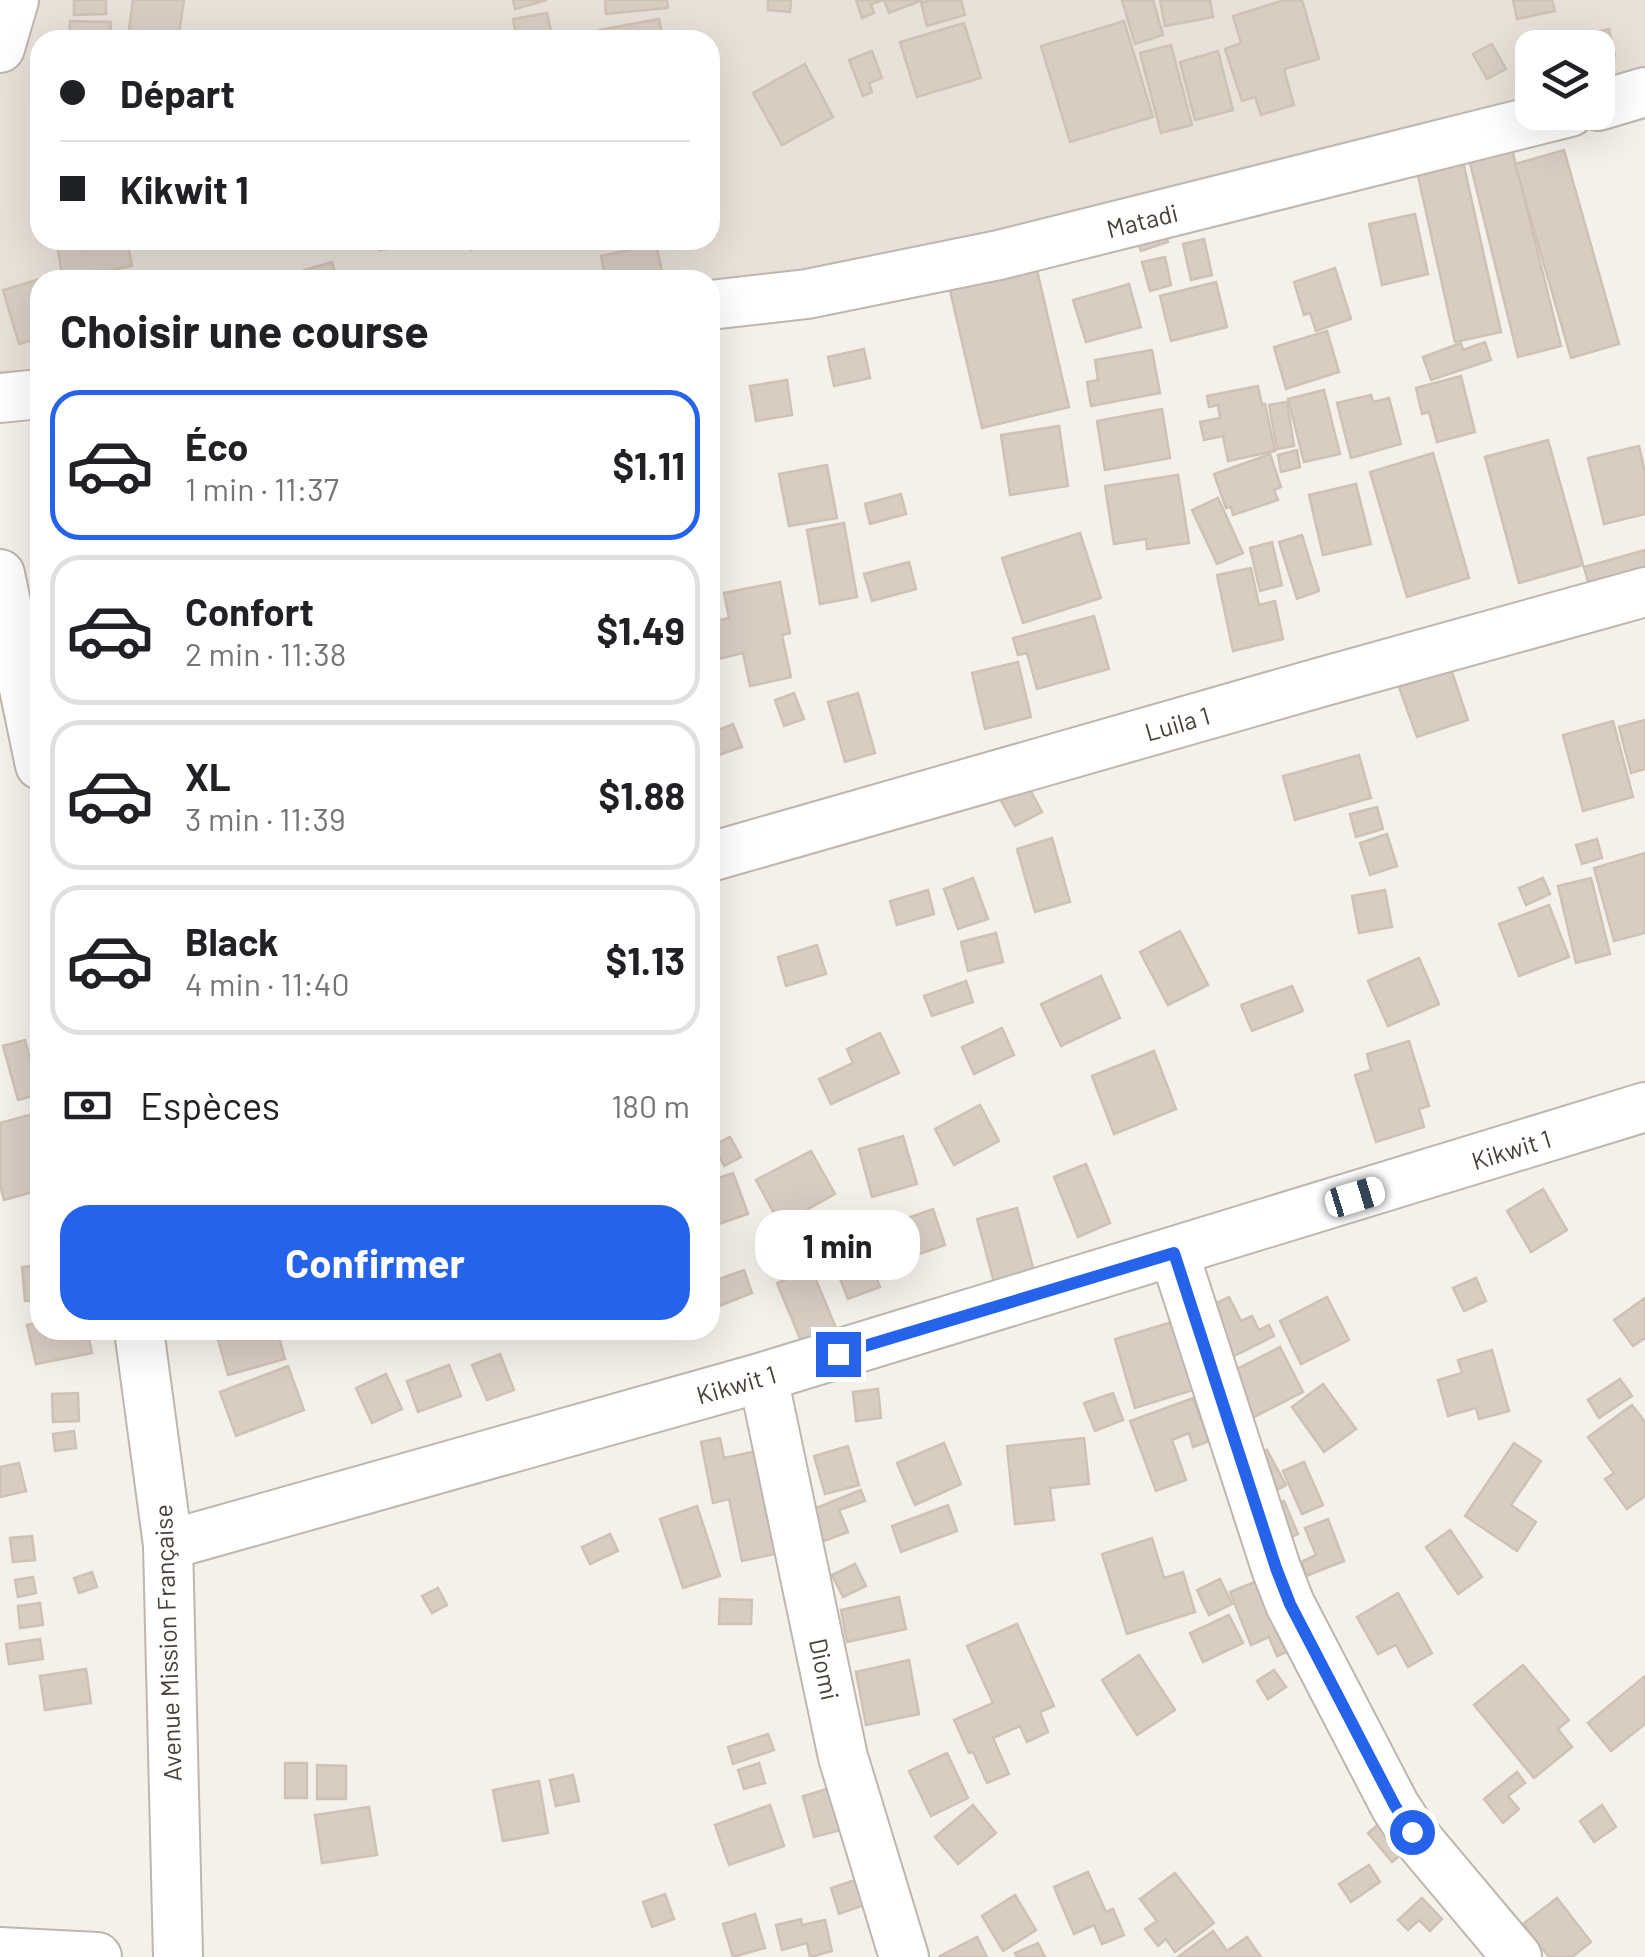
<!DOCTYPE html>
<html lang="fr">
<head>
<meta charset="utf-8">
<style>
	:root { --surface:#fff; --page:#f6f6f6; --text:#202124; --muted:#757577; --line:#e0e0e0; --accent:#2563eb }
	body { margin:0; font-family:Barlow,sans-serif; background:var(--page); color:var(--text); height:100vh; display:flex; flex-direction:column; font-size:38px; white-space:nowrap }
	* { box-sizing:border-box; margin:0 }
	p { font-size:32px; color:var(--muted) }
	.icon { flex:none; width:55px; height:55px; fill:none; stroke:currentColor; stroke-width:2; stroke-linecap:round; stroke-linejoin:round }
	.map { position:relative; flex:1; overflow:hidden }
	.sheet { position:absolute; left:30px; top:270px; width:690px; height:1070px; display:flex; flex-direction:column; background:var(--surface); border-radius:30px; box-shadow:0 10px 40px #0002 }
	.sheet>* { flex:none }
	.top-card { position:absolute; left:30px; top:30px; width:690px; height:220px; border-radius:30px; box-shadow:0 10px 40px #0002; display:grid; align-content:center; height:220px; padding:0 30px; background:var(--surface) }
	.buttons { position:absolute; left:1515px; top:30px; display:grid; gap:20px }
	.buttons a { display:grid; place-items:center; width:100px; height:100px; border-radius:20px; background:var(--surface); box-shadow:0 10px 40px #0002; font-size:50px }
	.end { position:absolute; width:45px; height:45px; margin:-22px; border:12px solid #2563eb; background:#fff; box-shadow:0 0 0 5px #fff }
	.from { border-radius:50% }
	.bubble { position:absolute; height:70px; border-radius:30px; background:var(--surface); box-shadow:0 10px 40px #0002; font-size:32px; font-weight:700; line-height:70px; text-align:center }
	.car { position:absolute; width:30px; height:60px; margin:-30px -15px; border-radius:12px; box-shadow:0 0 8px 2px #0007; background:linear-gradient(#fff 24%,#345 0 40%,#fff 0 76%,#345 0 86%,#fff 0) }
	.top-card b { display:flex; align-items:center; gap:35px; height:95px; font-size:38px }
	.top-card b+b { border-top:2px solid var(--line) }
	.top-card i { width:25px; height:25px; background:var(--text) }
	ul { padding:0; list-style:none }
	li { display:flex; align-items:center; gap:30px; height:150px; margin:0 20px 15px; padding:0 10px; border:5px solid var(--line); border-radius:30px }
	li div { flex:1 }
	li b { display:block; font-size:38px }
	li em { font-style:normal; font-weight:700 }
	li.on { border-color:var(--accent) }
	li>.icon { width:90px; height:90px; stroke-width:1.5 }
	h2 { padding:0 30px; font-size:45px; line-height:120px }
	.pay { display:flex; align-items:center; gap:25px; height:110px; padding:0 30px; font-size:38px }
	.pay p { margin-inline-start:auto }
	.action { display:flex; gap:20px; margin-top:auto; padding:20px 30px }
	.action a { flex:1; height:115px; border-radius:30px; background:var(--accent); color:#fff; font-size:40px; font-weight:700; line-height:115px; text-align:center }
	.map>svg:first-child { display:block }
	.residential { fill:#e7e1d9; fill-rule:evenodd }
	.building { fill:#d8cdc3; stroke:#cfc1b4; stroke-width:2.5 }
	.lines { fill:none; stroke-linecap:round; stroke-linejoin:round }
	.minor-casing { stroke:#bfb6ad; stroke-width:52 }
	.minor { stroke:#fff; stroke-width:48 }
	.route { stroke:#2563eb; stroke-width:12 }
	.labels { text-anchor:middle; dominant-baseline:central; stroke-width:10; stroke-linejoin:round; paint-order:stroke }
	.street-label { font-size:25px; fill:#474039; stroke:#fff }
</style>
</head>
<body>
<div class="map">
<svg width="1645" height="1957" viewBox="0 0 1645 1957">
	<rect width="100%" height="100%" fill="#f4f0ea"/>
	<path class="residential" d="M0,0H1645V92L1598,106V48H1532V112L710,305V280H40V394L0,398ZM40,40H710V240H40Z"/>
	<g class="building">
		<path d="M74,0H106V14L74,15Z"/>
		<path d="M133,0H184L178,40H156L128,36Z"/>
		<path d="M513,0H547L515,9Z"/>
		<path d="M605,0H667L668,8L606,14Z"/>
		<path d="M768,0H791L790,12L768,10Z"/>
		<path d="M856,0H883L871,4L874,13L862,18Z"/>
		<path d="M884,0H923L889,13Z"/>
		<path d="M932,0H961L965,15L927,26L921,3Z"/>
		<path d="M1122,0H1153L1163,35L1135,44Z"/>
		<path d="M1160,0H1210L1213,17L1165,26Z"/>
		<path d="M1284,0H1302L1319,59L1284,69L1294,105L1261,115L1255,97L1242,101L1225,49L1241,43L1233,16Z"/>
		<path d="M1513,0H1552L1555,11L1517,19Z"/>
		<path d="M547,13L553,40H517L513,19Z"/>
		<path d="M659,19L663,40H601L599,30Z"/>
		<path d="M70,21L111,22L110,40H69Z"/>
		<path d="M1124,21L1153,117L1070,142L1041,46Z"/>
		<path d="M964,23L981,78L917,97L900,42Z"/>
		<path d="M1609,29L1615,56L1598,60V48H1532V71L1525,41L1563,32L1565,40Z"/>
		<path d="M1492,44L1506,69L1487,79L1473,54Z"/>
		<path d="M1171,45L1192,125L1161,133L1140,53Z"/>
		<path d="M872,51L882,78L869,83L872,92L863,96L849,60Z"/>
		<path d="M1218,51L1233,110L1195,120L1180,62Z"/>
		<path d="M805,64L833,117L782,145L753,93Z"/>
		<path d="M1511,145L1561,346L1518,357L1468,155Z"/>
		<path d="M1564,150L1619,344L1571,358L1515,164Z"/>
		<path d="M1462,157L1501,332L1455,342L1416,167Z"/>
		<path d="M1415,214L1428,274L1382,285L1369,224Z"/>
		<path d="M1161,218L1168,242L1141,251L1133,228Z"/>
		<path d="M1204,239L1212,275L1191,280L1183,244Z"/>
		<path d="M56,240H127L132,266L63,280Z"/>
		<path d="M378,240H414V246L379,250Z"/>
		<path d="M467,240H496L471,250Z"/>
		<path d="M656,244L664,280H606L601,256Z"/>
		<path d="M1165,257L1171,285L1150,291L1142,262Z"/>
		<path d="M332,262L337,280H307L304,270Z"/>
		<path d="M1036,266L1069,407L982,428L949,286Z"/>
		<path d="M1335,268L1351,319L1316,331L1310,313L1304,315L1294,282Z"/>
		<path d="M46,277L47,280H40V338L19,344L3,290Z"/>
		<path d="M1216,282L1227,327L1171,341L1160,296Z"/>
		<path d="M1129,284L1141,327L1086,342L1073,300Z"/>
		<path d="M1327,331L1339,372L1286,389L1274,347Z"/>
		<path d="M1485,342L1491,360L1431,380L1423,357L1461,343L1463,350Z"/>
		<path d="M864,349L870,378L834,386L828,357Z"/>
		<path d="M1152,350L1160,393L1091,406L1087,382L1098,380L1095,360Z"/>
		<path d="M1461,376L1475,432L1437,442L1429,412L1422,414L1416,388Z"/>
		<path d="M787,380L792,415L756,421L750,386Z"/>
		<path d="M1258,386L1262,405L1265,404L1275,451L1228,461L1223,436L1204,440L1200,422L1220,418L1218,405L1209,407L1207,396Z"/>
		<path d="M1324,390L1340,454L1304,462L1288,399Z"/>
		<path d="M1371,395L1373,402L1389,398L1401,444L1351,458L1337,403Z"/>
		<path d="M1287,402L1294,446L1277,449L1269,405Z"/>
		<path d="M1162,409L1170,458L1105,470L1097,421Z"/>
		<path d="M1059,426L1068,486L1010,495L1001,435Z"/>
		<path d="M1548,440L1583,565L1519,583L1485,457Z"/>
		<path d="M1639,446L1645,473V514L1604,524L1588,458Z"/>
		<path d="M1297,450L1300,467L1281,472L1278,455Z"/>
		<path d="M1433,453L1469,578L1407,597L1370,472Z"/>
		<path d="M1270,454L1281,487L1274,490L1278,500L1233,515L1231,507L1226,508L1214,474Z"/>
		<path d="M827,465L837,518L789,526L779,474Z"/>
		<path d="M1178,475L1189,543L1147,549L1146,539L1114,544L1105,486Z"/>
		<path d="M1356,484L1371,544L1323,555L1309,495Z"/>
		<path d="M901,494L906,514L870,524L865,504Z"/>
		<path d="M1218,498L1243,553L1217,564L1192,510Z"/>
		<path d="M844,523L857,597L820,604L807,530Z"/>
		<path d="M1080,533L1101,598L1023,623L1002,558Z"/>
		<path d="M1302,535L1319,591L1297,599L1279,542Z"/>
		<path d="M1272,542L1282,585L1260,591L1250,548Z"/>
		<path d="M1645,550V570L1589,585L1584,567Z"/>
		<path d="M909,562L916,589L872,601L864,574Z"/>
		<path d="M1251,568L1259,605L1275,601L1283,639L1233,651L1217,575Z"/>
		<path d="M780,582L790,633L782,635L791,677L750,686L743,653L710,661V622L729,618L724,593Z"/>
		<path d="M1094,616L1109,669L1037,689L1027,653L1018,655L1013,638Z"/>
		<path d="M1018,662L1031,717L985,729L972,673Z"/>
		<path d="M1451,669L1468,720L1417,737L1399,687Z"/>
		<path d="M794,693L804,719L784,726L775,700Z"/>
		<path d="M858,693L875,753L845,762L828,702Z"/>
		<path d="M1645,720V769L1631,773L1619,727Z"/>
		<path d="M1613,721L1633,797L1583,811L1563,735Z"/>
		<path d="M733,724L742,747L710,758V733Z"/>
		<path d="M1359,755L1371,798L1295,820L1283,776Z"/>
		<path d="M1026,782L1042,812L1015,826L999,797Z"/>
		<path d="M1377,807L1383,829L1356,837L1350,814Z"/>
		<path d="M1387,834L1397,866L1370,875L1360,843Z"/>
		<path d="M1052,838L1070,902L1035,912L1017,849Z"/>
		<path d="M1597,839L1602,858L1582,864L1576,845Z"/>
		<path d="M1645,853V933L1614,941L1594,868Z"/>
		<path d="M973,878L988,919L958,929L944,889Z"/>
		<path d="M1543,878L1550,894L1526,905L1519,888Z"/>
		<path d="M1591,878L1610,954L1576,963L1558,886Z"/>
		<path d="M928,890L934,914L897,925L890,901Z"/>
		<path d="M1385,890L1392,927L1359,933L1352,896Z"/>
		<path d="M1549,905L1569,957L1519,976L1499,924Z"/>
		<path d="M1180,931L1208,985L1168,1005L1140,952Z"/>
		<path d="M996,933L1003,962L968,971L961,942Z"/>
		<path d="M817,945L826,974L786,986L778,957Z"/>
		<path d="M1419,958L1439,1004L1388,1026L1368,981Z"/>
		<path d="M1101,976L1120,1018L1061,1046L1041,1004Z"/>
		<path d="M966,981L973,1002L932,1016L924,996Z"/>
		<path d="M1292,986L1303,1011L1252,1031L1241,1005Z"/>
		<path d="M1002,1028L1014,1055L974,1074L962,1047Z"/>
		<path d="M880,1033L899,1073L831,1104L819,1079L853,1063L847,1049Z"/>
		<path d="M25,1040L30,1058L40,1055V1094L18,1100L3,1046Z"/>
		<path d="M1409,1041L1429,1106L1419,1109L1424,1127L1376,1142L1355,1075L1371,1070L1367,1054Z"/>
		<path d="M1154,1051L1176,1109L1114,1134L1092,1076Z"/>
		<path d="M980,1105L999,1141L954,1165L935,1129Z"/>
		<path d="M36,1113L40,1129V1190L4,1200L0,1185V1123Z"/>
		<path d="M903,1136L917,1184L872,1197L859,1149Z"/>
		<path d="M730,1137L741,1157L724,1166L714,1145Z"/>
		<path d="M811,1151L835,1194L808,1209L817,1226L789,1241L756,1180Z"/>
		<path d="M1086,1164L1110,1223L1078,1237L1054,1177Z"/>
		<path d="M733,1173L748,1214L710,1227V1181Z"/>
		<path d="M1543,1189L1567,1230L1531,1252L1507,1211Z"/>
		<path d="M1017,1208L1035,1275L995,1286L977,1219Z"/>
		<path d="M933,1209L945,1245L894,1263L882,1227Z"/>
		<path d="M860,1235L880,1287L848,1299L828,1248Z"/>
		<path d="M40,1265V1300L25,1301L22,1267Z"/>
		<path d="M744,1270L752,1293L719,1306L711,1282Z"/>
		<path d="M812,1270L838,1333L803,1346L777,1283Z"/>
		<path d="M1476,1278L1486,1301L1464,1311L1453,1288Z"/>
		<path d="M1229,1297L1241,1321L1252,1316L1259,1330L1269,1325L1274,1336L1224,1361L1211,1306Z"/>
		<path d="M1327,1297L1349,1340L1301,1364L1280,1321Z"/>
		<path d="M1645,1298V1338L1633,1346L1614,1320Z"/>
		<path d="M40,1322V1330H87L92,1353L36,1364L27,1325Z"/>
		<path d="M1172,1322L1193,1390L1135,1408L1115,1339Z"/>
		<path d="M236,1330H277L285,1359L228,1375L217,1336Z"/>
		<path d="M1280,1347L1303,1392L1242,1423L1219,1378Z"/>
		<path d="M1492,1350L1509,1411L1479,1419L1476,1408L1448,1416L1438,1380L1462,1373L1458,1360Z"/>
		<path d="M500,1354L514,1390L487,1400L472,1365Z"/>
		<path d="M449,1365L461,1396L418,1412L407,1381Z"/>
		<path d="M288,1366L304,1410L236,1436L220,1392Z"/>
		<path d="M386,1374L402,1409L372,1423L356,1388Z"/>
		<path d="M1620,1379L1632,1396L1599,1418L1588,1400Z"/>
		<path d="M1323,1384L1356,1429L1324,1452L1292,1407Z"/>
		<path d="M878,1389L881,1418L856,1421L853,1392Z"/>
		<path d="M78,1393L79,1421L53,1422L52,1394Z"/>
		<path d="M1113,1393L1123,1420L1095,1431L1084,1403Z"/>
		<path d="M1193,1398L1209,1441L1193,1447L1189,1433L1172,1440L1186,1480L1156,1491L1130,1421Z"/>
		<path d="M1632,1405L1645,1422V1496L1627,1509L1605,1479L1614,1473L1588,1437Z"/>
		<path d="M74,1431L76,1448L55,1451L53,1434Z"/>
		<path d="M720,1438L724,1458L757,1451L779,1553L742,1561L729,1499L713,1503L701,1442Z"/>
		<path d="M1084,1438L1089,1484L1050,1488L1054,1520L1015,1524L1007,1446Z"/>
		<path d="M944,1443L961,1484L915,1505L897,1463Z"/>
		<path d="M1514,1443L1541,1461L1511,1505L1536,1522L1517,1551L1465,1516Z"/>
		<path d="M848,1446L859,1485L825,1494L814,1456Z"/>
		<path d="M1267,1450L1286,1485L1270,1494L1250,1460Z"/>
		<path d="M1304,1462L1323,1505L1302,1514L1283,1471Z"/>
		<path d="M19,1463L26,1491L0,1497V1467Z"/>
		<path d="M861,1490L865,1501L839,1510L848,1532L819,1543L806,1512Z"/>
		<path d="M1284,1501L1298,1534L1279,1542L1266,1509Z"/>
		<path d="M948,1505L957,1531L901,1552L892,1526Z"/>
		<path d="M697,1506L720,1576L683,1588L660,1519Z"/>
		<path d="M1328,1519L1344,1561L1306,1576L1301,1562L1316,1555L1305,1528Z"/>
		<path d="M1450,1530L1482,1577L1458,1594L1426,1547Z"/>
		<path d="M610,1534L618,1551L590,1564L582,1547Z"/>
		<path d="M32,1536L35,1560L13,1562L10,1538Z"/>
		<path d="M1152,1538L1164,1578L1183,1572L1195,1612L1127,1634L1102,1554Z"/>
		<path d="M855,1564L866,1586L843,1597L832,1575Z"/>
		<path d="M92,1572L97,1587L79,1593L74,1578Z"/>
		<path d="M33,1577L36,1593L18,1597L15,1580Z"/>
		<path d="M1267,1577L1296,1648L1277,1656L1269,1637L1251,1645L1230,1592Z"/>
		<path d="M1220,1579L1232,1604L1209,1615L1197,1590Z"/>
		<path d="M438,1588L447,1605L432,1613L422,1596Z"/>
		<path d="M1398,1593L1432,1653L1408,1667L1396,1645L1378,1654L1357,1617Z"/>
		<path d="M899,1597L906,1629L847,1642L841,1610Z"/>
		<path d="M720,1599L752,1600L751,1624H719Z"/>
		<path d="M40,1603L43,1625L20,1628L18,1606Z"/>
		<path d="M1229,1615L1243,1643L1203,1662L1190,1633Z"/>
		<path d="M1017,1624L1054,1706L1040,1712L1048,1732L1027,1742L1020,1726L993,1738L1009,1774L987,1783L973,1752L969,1753L954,1720L993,1703L967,1646Z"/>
		<path d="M40,1639L43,1659L9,1664L6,1644Z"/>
		<path d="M1139,1655L1175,1710L1137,1735L1102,1680Z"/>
		<path d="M909,1660L919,1714L866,1725L856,1672Z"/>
		<path d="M1523,1665L1569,1720L1558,1729L1572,1747L1534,1778L1474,1705Z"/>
		<path d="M86,1669L91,1703L45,1710L40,1676Z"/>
		<path d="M1274,1670L1286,1687L1268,1699L1257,1681Z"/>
		<path d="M1645,1676V1724L1611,1751L1588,1723Z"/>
		<path d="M768,1734L774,1750L733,1764L728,1747Z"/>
		<path d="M947,1753L968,1798L931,1816L909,1771Z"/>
		<rect x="285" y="1763" width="22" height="35"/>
		<path d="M759,1763L765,1783L744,1789L738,1770Z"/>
		<path d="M317,1765L346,1766V1799H317Z"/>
		<path d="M1517,1772L1525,1783L1508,1796L1519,1809L1503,1823L1484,1799Z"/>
		<path d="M573,1775L579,1801L556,1806L550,1780Z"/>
		<path d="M539,1781L548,1833L503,1841L493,1790Z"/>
		<path d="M837,1786L848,1828L814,1837L803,1796Z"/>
		<path d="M770,1805L784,1846L729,1865L715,1825Z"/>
		<path d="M973,1805L996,1833L958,1864L935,1837Z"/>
		<path d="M1602,1805L1616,1827L1594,1842L1580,1821Z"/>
		<path d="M369,1807L377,1855L322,1863L315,1815Z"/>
		<path d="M1390,1815L1414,1844L1392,1862L1368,1833Z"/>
		<path d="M1369,1865L1380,1882L1351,1902L1339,1884Z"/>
		<path d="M1088,1872L1106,1912L1113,1909L1124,1935L1102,1944L1094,1925L1074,1934L1054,1887Z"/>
		<path d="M1175,1873L1214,1923L1175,1952L1166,1939L1158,1946L1145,1929L1157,1921L1140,1899Z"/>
		<path d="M855,1880L864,1905L839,1914L831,1888Z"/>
		<path d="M665,1894L674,1919L652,1927L643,1902Z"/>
		<path d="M1015,1895L1036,1930L1003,1951L982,1916Z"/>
		<path d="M1422,1898L1442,1919L1430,1931L1419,1920L1408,1930L1398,1920Z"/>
		<path d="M1557,1898L1591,1942L1572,1957H1549L1523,1924Z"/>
		<path d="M755,1914L765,1948L733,1957L723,1924Z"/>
		<path d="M801,1919L802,1925L825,1920L832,1951L810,1957L807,1943L782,1950L776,1925Z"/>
		<path d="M1213,1931L1227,1951L1247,1937L1261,1957H1178Z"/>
		<path d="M977,1937L987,1957H941L940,1956Z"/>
		<path d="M1038,1943L1045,1957H1017L1015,1953Z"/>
	</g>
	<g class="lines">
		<g class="minor-casing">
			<g id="minor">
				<path d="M0,48L14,0"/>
				<path d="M1598,106L1645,92"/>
				<path d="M710,305L807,294L999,255L1570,112"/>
				<path d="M0,398L40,394"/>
				<path d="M0,574L40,765"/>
				<path d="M710,857L1318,683L1645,592"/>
				<path d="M1174,1253L1276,1568L1290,1604L1395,1806L1412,1832L1517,1957"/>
				<path d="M139,1330L168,1545L178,1957"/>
				<path d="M763,1377L843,1757L904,1957"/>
				<path d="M168,1545L763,1377L1645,1107"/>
				<path d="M0,1952L97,1957"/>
			</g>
		</g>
		<use href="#minor" class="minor"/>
	</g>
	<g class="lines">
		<path class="route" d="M838,1354L1174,1253L1276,1568L1290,1604L1395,1806L1412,1832"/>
	</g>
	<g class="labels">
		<g class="street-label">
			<text transform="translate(1142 220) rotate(-14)">Matadi</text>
			<text transform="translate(1177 723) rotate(-16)">Luila 1</text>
			<text transform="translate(1511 1149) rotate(-17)">Kikwit 1</text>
			<text transform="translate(736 1384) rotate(-16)">Kikwit 1</text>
			<text transform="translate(167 1643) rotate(-92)">Avenue Mission Française</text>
			<text transform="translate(825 1669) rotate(78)">Diomi</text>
		</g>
	</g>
</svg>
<div class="buttons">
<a><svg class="icon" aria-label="layers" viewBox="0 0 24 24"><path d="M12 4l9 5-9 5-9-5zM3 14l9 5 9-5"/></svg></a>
</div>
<i class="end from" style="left:1412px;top:1832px"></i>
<i class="end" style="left:838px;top:1354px"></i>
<div class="bubble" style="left:755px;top:1210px;width:165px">1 min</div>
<i class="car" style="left:1355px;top:1197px;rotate:73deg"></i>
<div class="top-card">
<b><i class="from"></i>Départ</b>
<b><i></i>Kikwit 1</b>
</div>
<section class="sheet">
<h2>Choisir une course</h2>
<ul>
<li class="on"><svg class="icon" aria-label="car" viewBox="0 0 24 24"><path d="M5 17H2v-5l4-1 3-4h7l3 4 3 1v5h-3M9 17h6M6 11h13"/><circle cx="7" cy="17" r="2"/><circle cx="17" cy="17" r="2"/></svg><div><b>Éco</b><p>1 min · 11:37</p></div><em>$1.11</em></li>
<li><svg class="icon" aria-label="car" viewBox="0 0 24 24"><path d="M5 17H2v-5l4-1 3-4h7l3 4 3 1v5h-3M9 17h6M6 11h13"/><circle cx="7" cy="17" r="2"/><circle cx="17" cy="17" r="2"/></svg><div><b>Confort</b><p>2 min · 11:38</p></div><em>$1.49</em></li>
<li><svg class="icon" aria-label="car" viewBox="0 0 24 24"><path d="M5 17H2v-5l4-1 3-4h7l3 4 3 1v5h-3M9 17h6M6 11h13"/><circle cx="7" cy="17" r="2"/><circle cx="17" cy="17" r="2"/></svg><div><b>XL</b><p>3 min · 11:39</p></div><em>$1.88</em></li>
<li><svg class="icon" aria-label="car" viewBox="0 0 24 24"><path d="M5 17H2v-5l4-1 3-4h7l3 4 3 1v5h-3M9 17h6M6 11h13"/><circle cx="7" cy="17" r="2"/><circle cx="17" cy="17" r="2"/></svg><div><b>Black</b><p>4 min · 11:40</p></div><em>$1.13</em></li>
</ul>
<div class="pay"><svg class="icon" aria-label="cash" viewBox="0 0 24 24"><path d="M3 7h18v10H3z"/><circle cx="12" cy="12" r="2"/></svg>Espèces<p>180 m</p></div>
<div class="action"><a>Confirmer</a></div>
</section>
</div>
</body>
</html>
